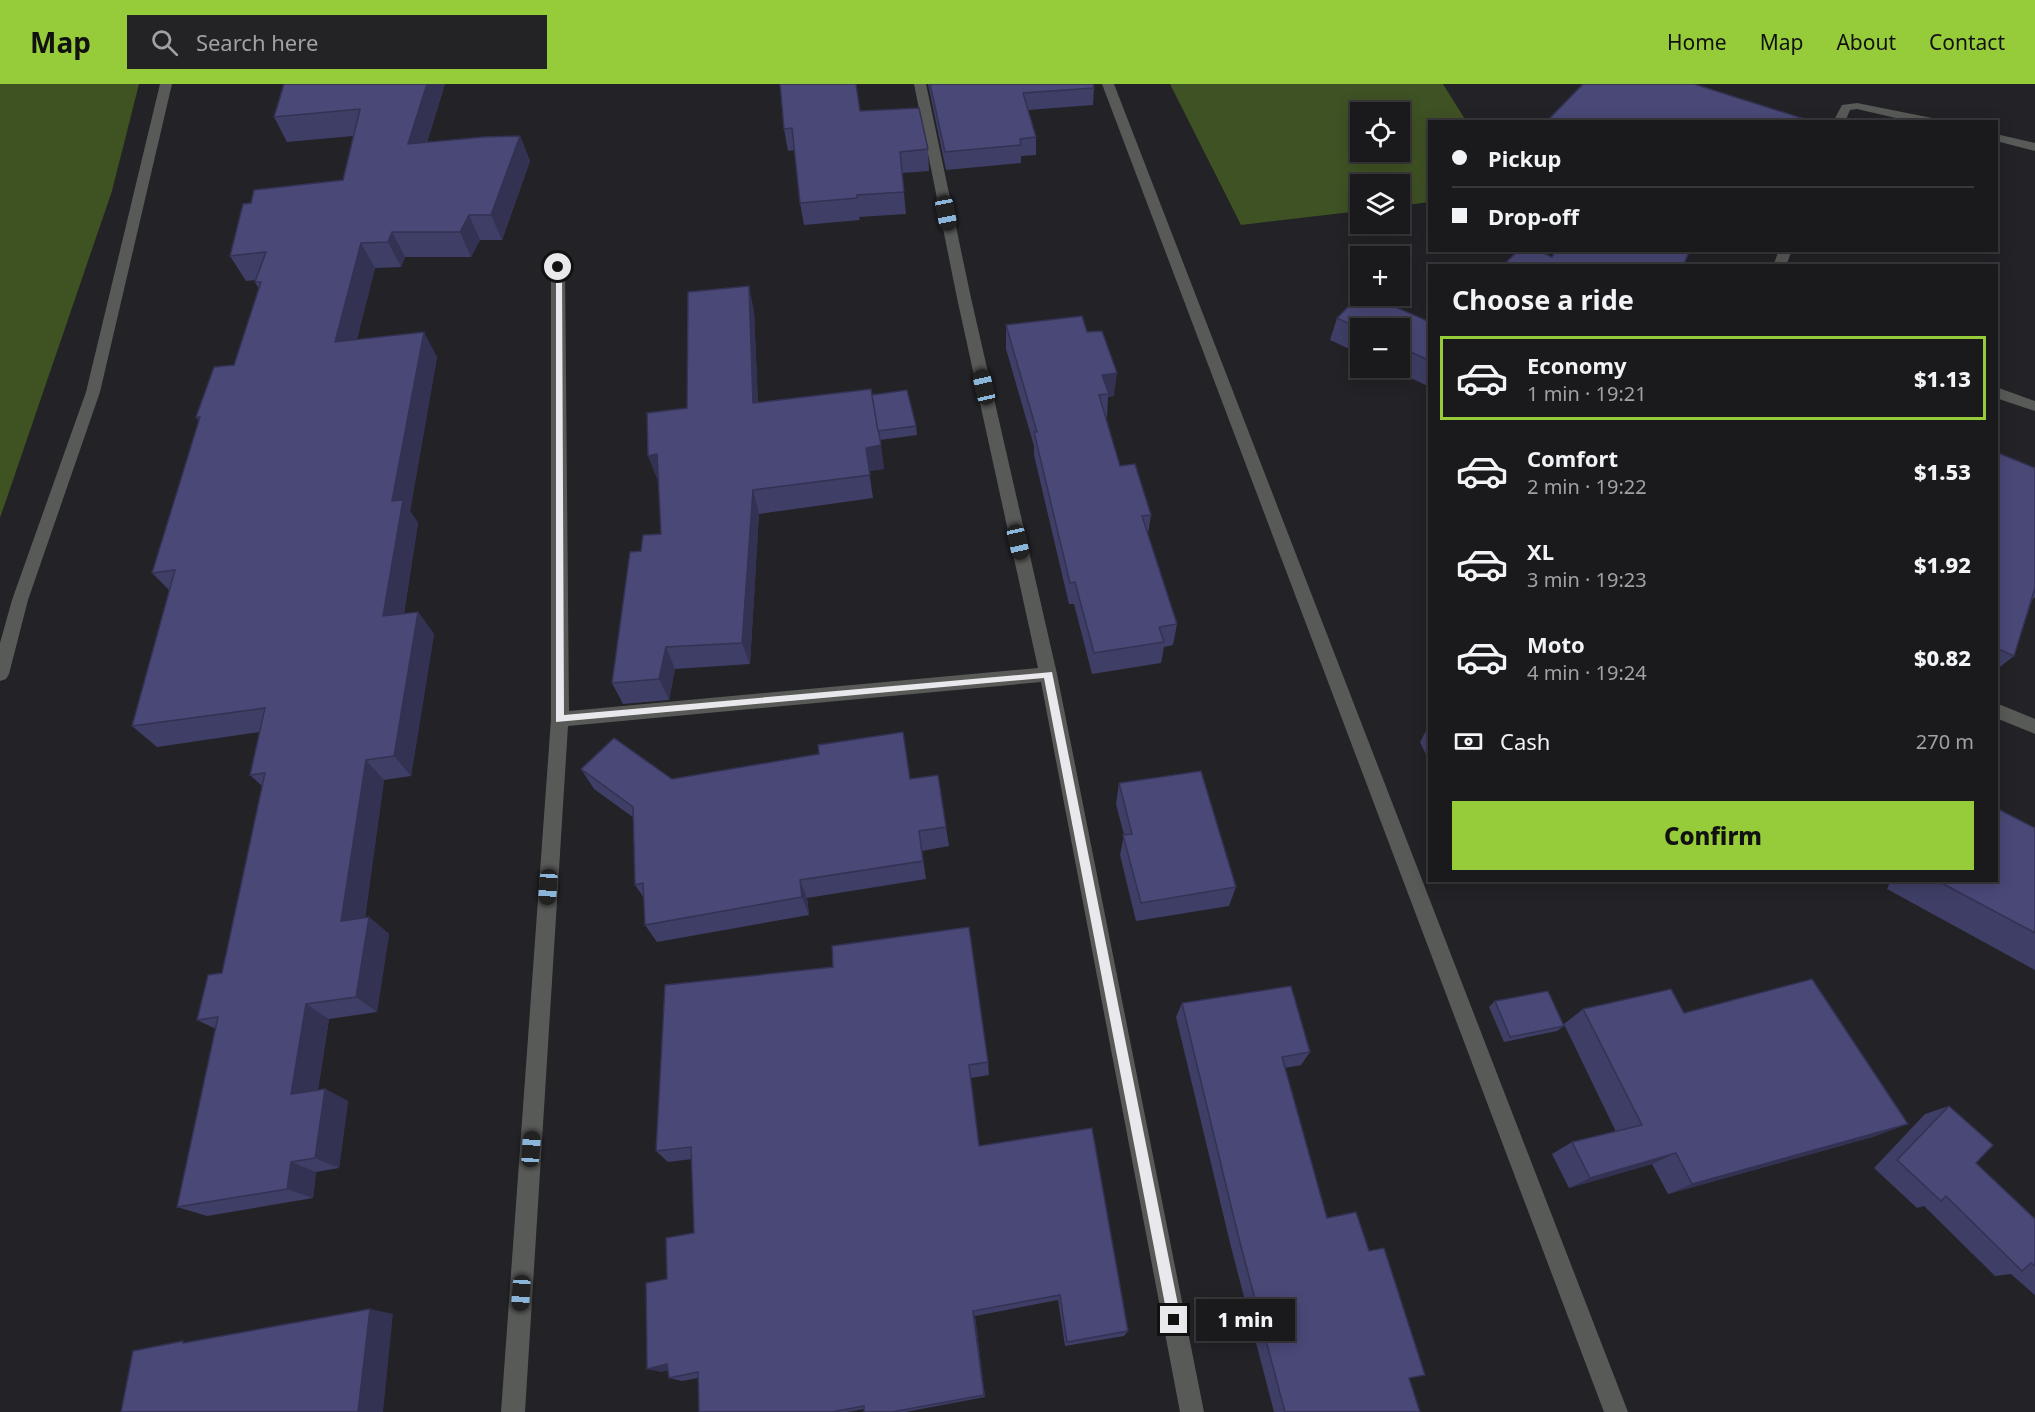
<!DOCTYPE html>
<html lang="en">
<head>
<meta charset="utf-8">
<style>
	:root { --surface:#1a1a1d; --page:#232326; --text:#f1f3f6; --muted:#9fa1a4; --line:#38383b; --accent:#96cc3a }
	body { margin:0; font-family:"Noto Sans",sans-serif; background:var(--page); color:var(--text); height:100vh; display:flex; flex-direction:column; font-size:22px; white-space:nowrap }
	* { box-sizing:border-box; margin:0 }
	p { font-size:20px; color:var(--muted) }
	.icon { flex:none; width:33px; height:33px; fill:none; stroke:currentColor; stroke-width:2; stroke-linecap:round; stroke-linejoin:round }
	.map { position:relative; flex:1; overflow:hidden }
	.panel { position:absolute; left:1428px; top:180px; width:570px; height:618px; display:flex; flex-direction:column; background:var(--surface); border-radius:0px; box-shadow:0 3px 15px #0003,0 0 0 2px var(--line) }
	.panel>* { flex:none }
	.hud { position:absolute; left:1428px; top:36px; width:570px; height:132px; border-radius:0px; box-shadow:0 3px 15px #0003,0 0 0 2px var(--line); display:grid; align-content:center; height:132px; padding:0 24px; background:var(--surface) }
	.fabs { position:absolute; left:1350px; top:18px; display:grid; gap:12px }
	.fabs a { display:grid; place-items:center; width:60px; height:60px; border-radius:0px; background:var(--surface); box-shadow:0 3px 15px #0003,0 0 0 2px var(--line); font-size:30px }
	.end { position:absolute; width:27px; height:27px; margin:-14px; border:8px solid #e9e9ed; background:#111; box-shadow:0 0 0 3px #111 }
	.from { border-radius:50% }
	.bubble { position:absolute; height:42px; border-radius:0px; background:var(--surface); box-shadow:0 3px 15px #0003,0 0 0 2px var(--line); font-size:20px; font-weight:800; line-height:42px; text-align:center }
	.car { position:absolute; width:18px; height:36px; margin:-18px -9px; border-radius:8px; box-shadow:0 0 4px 2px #0007; background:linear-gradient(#222 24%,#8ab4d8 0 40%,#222 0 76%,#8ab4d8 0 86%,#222 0) }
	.hud b { display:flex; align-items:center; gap:21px; height:57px; font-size:22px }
	.hud b+b { border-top:2px solid var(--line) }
	.hud i { width:15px; height:15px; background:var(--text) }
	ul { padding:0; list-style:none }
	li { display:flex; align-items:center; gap:18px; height:84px; margin:0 12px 9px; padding:0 12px; border:3px solid transparent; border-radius:0px }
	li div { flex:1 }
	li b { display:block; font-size:22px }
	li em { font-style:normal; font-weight:800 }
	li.selected { border-color:var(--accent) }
	li>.icon { width:54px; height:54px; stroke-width:1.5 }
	h2 { padding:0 24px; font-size:27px; line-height:72px }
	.pay { display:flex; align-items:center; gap:15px; height:66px; padding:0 24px; font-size:22px }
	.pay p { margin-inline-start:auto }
	.cta { display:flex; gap:12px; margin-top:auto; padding:12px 24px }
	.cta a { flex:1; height:69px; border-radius:0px; background:var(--accent); color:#111; font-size:24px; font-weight:800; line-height:69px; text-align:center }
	header { display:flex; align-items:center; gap:36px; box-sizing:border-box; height:84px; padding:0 30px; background:var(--accent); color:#111 }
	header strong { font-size:28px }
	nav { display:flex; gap:33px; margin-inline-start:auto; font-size:21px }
	.search { width:420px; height:54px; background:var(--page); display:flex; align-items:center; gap:15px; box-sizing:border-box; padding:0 21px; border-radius:0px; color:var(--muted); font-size:22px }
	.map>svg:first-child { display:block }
	.green { fill:#3f5224; fill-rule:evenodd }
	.forest { fill:#3e5321 }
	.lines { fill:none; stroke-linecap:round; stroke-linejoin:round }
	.street { fill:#585a57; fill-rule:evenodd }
	.wall { fill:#3f3e66 }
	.shaded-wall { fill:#333253 }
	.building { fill:#494877; stroke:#333253; stroke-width:1.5 }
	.route { fill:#e9e9ed }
</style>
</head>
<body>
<header>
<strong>Map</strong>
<div class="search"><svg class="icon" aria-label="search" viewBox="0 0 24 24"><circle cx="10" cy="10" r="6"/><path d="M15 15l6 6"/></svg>Search here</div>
<nav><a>Home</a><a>Map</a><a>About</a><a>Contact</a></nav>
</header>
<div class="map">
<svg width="2035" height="1328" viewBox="0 0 2035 1328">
	<rect width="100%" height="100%" fill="#222227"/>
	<path class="green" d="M1170,0H1443L1466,37L1430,38L1429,118L1400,122V100H1360V127L1241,141ZM1360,28H1400V68H1360Z"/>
	<path class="forest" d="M0,0H139L112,107L0,434Z"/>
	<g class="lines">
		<g class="street">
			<path d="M160,0H172L100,308L28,516L9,590L6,595L0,597V559L12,516L86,308Z"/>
			<path d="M914,0H926L971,214L1057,590L1204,1328H1180L1041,598L568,642L525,1328H501L551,635V183L558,179L565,183L569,627L1038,584L957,214Z"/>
			<path d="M1102,0H1114L1628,1328H1604Z"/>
			<path d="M1857,19L1932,34L1938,38H1913L1857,25L1850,26L1845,38H1833L1842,21Z"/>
			<path d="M1996,50L2035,59V67L1996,57Z"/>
			<path d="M1779,166H1792L1786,182H1773Z"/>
			<path d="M1996,303L2035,317V327L1996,314Z"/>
			<path d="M1996,619L2035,635V650L1996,634Z"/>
		</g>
	</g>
	<g class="wall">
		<path d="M284,0H445L427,58L520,52L530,77L502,156H480L471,173H405L401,183L375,184L357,255L437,273L410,427L418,439L404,530L418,528L434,550L411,692L384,696L365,834L369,833L389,850L377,928L329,935L318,1006L325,1005L348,1017L339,1084L316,1088L313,1114L207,1132L177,1123L216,945L197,936L222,889L262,702L250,691L260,648L157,663L132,642L169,506L152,489L199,337L196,333L234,281L259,205L255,198L256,196L246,197L230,172L251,119L343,96L353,52L287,58L274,33Z"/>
		<path d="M928,0H1093L1094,4L1093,21L1028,26L1036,53V71L1021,72V79L946,86Z"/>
		<path d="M860,27L928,65L929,87L902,89L906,130L859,133L860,136L804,141L800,119L794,66L788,67L784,45Z"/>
		<path d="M754,227L758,319L872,311L916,342L917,351L880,356L884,385L869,387L873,414L759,430L750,580L675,585L669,616L623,620L612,599L641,467L661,450L658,395H657L687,324Z"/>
		<path d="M1337,234L1430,238V303L1389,284H1400V244H1360V270L1330,256Z"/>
		<path d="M1006,241L1087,248L1114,312L1108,313L1107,333H1106L1120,382L1151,431L1148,450L1177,540L1173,561L1164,563L1161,579L1092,590L1074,520H1069L1034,371V362L1006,265Z"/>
		<path d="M1996,368L2035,384V513L2032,516L2014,572L1996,586Z"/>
		<path d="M1430,642V679L1420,658L1428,643Z"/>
		<path d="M581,685L672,695H910L946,743L949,762L922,767L926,795L807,814L809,831L657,858L645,841L644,814L635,801L634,734L594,705Z"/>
		<path d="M1119,699L1236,803L1229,822L1136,837L1120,771L1124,751L1116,720Z"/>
		<path d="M2035,744V886L1887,805L1891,796H1996Z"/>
		<path d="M665,901L988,978L989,991L971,994L979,1062L1128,1247L1124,1252L1065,1262L1058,1216L975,1232L985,1313L905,1328H864V1325L847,1328H699L698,1294L682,1297L669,1294L668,1286L661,1288L667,1195L694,1149L692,1075L668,1078L656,1067Z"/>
		<path d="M1495,917L1564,942L1557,947L1504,958L1489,923Z"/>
		<path d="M1182,919L1310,968L1301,981L1285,984L1327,1134L1409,1294L1420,1328H1274L1230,1159L1176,933Z"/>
		<path d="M1583,925L1684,929L1876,1052L1668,1110L1652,1080L1569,1104L1552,1070L1572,1058L1616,1048L1564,940Z"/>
		<path d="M1949,1022L1976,1079L2035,1135V1211L2011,1190L1995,1192L1924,1122L1917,1124L1874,1084L1925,1030Z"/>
	</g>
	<g class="shaded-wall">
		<path d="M427,0H445L419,85L408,60Z"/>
		<path d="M520,52L530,77L502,156L491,131Z"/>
		<path d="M469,131L480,156L471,173L460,148Z"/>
		<path d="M392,148L405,173L401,183L388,158Z"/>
		<path d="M361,159L375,184L350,282L335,258Z"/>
		<path d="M749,202L754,227L759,343L753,319Z"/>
		<path d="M424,248L437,273L410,427L418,439L400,554L383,532L392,417Z"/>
		<path d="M1117,289L1114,312L1108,313L1109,310L1102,291Z"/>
		<path d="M881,361L884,385L869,387L866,364Z"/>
		<path d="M657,370L666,394L657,395L648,372Z"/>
		<path d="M753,406L759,430L750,580L742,559Z"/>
		<path d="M418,528L434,550L411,692L394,672Z"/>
		<path d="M666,563L675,585L669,616L659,595Z"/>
		<path d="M366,676L384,696L362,854L341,837Z"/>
		<path d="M800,796L807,814L809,831L802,813Z"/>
		<path d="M369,833L389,850L377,928L356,913Z"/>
		<path d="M306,920L329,935L315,1022L291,1010Z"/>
		<path d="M325,1005L348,1017L339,1084L315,1074Z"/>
		<path d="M1908,1040L1876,1052L1668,1110L1692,1100Z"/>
		<path d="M1676,1069L1652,1080L1569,1104L1590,1094Z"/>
		<path d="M291,1078L316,1088L313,1114L287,1105Z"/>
		<path d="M370,1225L393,1230L383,1328H358Z"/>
		<path d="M973,1227L975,1232L985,1313L984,1311Z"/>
		<path d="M667,1280L681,1283L661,1288L647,1285Z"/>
	</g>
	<g class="building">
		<path d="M284,0H427L408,60L484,53L520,52L491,131H469L460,148H392L388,158L361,159L335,258L424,248L392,417L403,416L383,532L418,528L394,672L366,676L341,837L369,833L356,913L306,920L291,1010L325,1005L315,1074L291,1078L287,1105L177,1123L218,933L197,936L208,891L222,889L265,689L250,691L265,624L132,642L175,486L152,489L200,333H196L214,283L234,281L261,198H255L266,168L230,172L243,120L251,119L254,106L343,96L360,25L274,33Z"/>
		<path d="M780,0H856L860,27L919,24L928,65L900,68L904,108L857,111V114L800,119L792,44L784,45Z"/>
		<path d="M930,0H1093L1094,4L1023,9L1036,53L1020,55L1021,61L945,68Z"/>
		<path d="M1583,0H1694L1811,37L1546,38Z"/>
		<path d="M1519,166H1537L1552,173L1556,166H1690L1683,182H1502Z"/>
		<path d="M749,202L753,319L871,305L881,361L866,364L870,391L753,406L742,559L666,563L659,595L612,599L630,468L641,467L643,451L661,450L657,370L648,372L647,329L687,324L688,208Z"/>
		<path d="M1360,211V212H1370L1430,238V277L1400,263V244L1360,245L1337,234Z"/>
		<path d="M1082,232L1087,248L1102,247L1117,289L1102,291L1109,310L1099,311L1120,382L1135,380L1151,431L1142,432L1177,540L1159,543L1164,558L1094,569L1075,498L1070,499L1034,348H1037L1006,241Z"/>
		<path d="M907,306L916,342L878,347L872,311Z"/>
		<path d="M1996,368L2035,384V504L2014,572L1996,564Z"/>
		<path d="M903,648L910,695L938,691L946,743L919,747L923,777L800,796L802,813L645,841L643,799L635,801L633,723L581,685L614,654L672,695L819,670L818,661Z"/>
		<path d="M1201,687L1236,803L1141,819L1123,751L1132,750L1119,699Z"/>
		<path d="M1996,724L2035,744V849L1936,796H1996Z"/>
		<path d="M969,843L988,978L969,981L979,1062L1092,1044L1128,1247L1067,1258L1060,1211L973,1227L984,1311L892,1328H864V1322L832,1328H699L698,1288L669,1294L667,1280L647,1285L646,1199L667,1195L666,1154L694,1149L691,1063L656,1067L665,901L833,883L832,862Z"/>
		<path d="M1812,895L1908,1040L1692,1100L1676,1069L1590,1094L1572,1058L1642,1041L1583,925L1671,905L1684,929Z"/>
		<path d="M1291,902L1310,968L1282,973L1327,1134L1356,1128L1369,1167L1384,1164L1425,1291L1409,1294L1420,1328H1285L1238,1151L1182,919Z"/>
		<path d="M1548,907L1564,942L1510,953L1495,917Z"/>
		<path d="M1949,1022L1993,1061L1976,1079L2035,1135V1182L2031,1179L2022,1187L1946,1112L1941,1117L1897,1076Z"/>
		<path d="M370,1225L358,1328H121L133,1267L183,1257V1259Z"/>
	</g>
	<path class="route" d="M556,181L562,183L564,631L1052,588L1181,1236L1179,1240H1170L1168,1236L1044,594L556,638Z"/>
</svg>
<div class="fabs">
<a><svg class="icon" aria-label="locate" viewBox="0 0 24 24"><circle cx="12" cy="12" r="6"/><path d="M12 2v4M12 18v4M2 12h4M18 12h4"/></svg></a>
<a><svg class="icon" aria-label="layers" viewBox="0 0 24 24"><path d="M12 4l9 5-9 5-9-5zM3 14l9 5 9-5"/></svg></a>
<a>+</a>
<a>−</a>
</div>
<i class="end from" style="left:558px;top:183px"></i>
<i class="end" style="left:1174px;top:1236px"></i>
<div class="bubble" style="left:1196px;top:1215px;width:99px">1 min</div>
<i class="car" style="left:946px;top:129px;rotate:169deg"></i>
<i class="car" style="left:984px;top:303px;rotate:347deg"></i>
<i class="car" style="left:1018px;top:458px;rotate:167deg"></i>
<i class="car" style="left:548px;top:803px;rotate:184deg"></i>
<i class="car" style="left:531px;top:1065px;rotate:4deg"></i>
<i class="car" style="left:521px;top:1209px;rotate:184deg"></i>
<div class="hud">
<b><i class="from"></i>Pickup</b>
<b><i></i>Drop-off</b>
</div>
<section class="panel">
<h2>Choose a ride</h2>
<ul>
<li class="selected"><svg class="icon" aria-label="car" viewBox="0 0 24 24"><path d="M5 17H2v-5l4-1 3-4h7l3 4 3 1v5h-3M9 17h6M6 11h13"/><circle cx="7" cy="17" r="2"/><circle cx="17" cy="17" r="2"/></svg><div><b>Economy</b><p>1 min · 19:21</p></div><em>$1.13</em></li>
<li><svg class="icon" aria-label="car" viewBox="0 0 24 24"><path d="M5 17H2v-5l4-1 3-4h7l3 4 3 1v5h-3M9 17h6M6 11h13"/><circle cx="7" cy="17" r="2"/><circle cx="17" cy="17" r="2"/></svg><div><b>Comfort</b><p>2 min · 19:22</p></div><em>$1.53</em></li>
<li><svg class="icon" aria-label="car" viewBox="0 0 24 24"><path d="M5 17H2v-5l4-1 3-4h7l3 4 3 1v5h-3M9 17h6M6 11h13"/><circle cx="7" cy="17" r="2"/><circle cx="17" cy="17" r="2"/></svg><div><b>XL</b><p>3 min · 19:23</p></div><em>$1.92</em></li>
<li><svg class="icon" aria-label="car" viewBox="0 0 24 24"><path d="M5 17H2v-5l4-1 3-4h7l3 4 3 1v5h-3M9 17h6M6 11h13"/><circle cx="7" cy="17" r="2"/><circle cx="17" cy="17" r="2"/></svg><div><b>Moto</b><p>4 min · 19:24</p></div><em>$0.82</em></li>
</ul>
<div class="pay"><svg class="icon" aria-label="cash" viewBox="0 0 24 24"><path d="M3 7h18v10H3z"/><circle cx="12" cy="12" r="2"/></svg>Cash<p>270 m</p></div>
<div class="cta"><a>Confirm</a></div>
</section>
</div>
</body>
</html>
